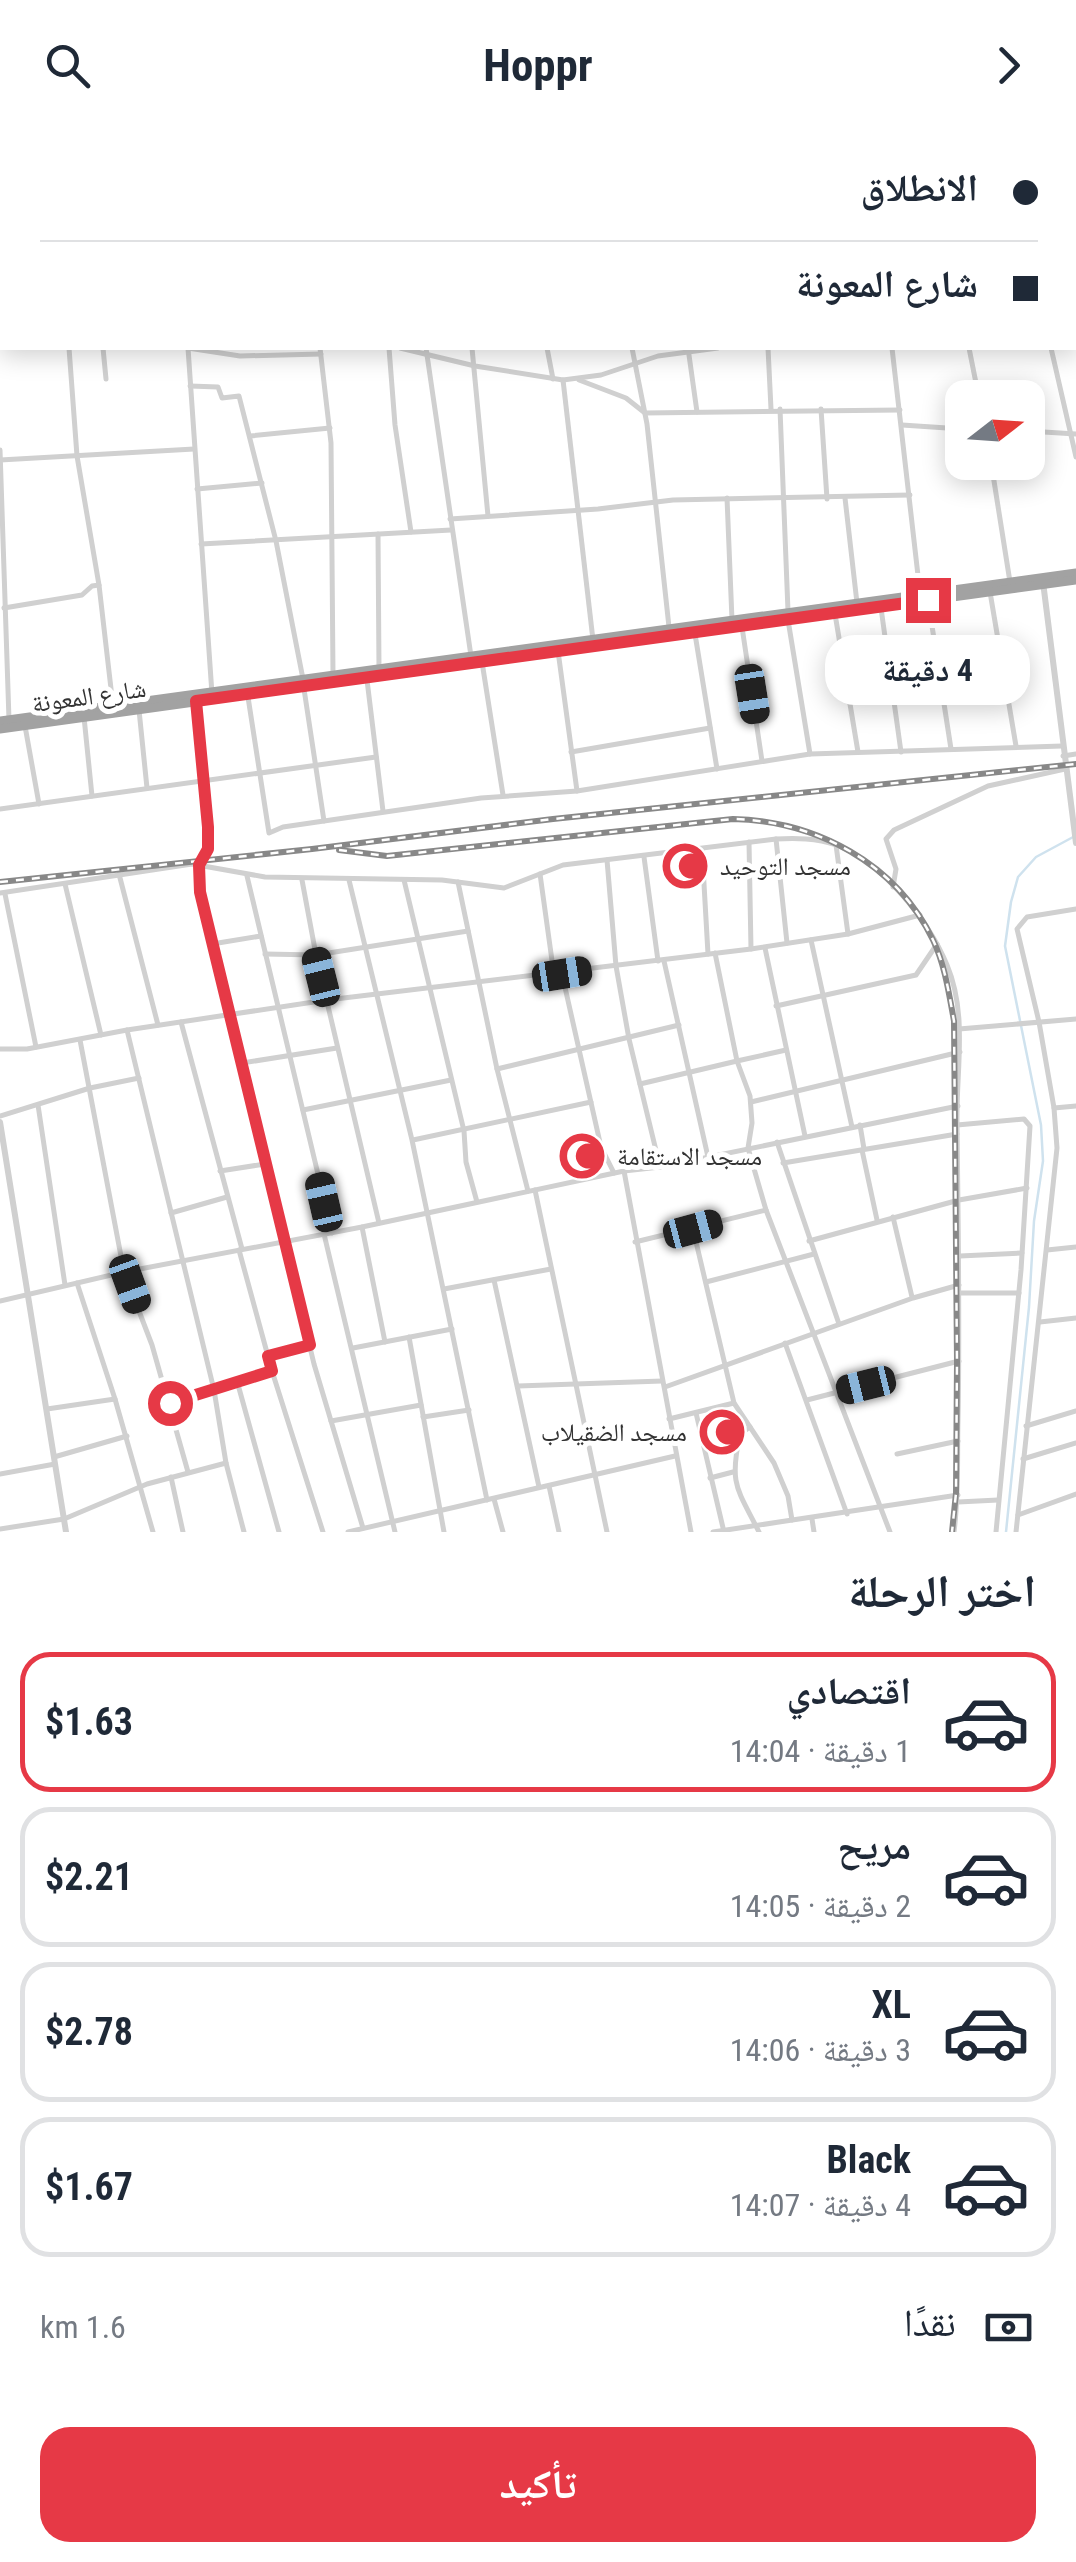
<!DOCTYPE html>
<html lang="ar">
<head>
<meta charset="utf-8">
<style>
	:root { --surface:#fff; --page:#f2f2f3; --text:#1f2937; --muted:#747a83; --line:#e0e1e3; --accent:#e63946 }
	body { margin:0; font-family:"Roboto Condensed","Noto Naskh Arabic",sans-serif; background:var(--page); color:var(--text); direction:rtl; height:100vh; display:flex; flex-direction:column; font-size:38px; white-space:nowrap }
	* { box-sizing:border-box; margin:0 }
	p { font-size:32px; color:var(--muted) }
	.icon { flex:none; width:55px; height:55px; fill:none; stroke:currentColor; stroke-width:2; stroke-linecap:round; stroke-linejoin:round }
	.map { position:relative; height:1402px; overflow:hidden; direction:ltr }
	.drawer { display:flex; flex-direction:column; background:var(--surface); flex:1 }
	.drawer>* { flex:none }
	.guide { position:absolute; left:0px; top:0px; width:1078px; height:220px; box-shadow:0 5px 25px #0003; direction:rtl; display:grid; align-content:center; height:220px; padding:0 40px; background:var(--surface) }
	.needle { width:65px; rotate:73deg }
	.buttons { position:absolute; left:945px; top:250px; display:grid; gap:20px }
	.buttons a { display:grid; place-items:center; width:100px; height:100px; border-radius:20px; background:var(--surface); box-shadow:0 5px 25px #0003; font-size:50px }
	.end { position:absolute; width:45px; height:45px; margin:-22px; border:12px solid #e63946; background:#fff; box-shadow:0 0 0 5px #fff }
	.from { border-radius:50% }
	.bubble { position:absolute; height:70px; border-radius:30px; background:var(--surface); box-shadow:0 5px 25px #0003; font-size:32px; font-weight:700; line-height:70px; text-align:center; direction:rtl }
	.car { position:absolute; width:30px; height:60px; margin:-30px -15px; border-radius:12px; box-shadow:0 0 8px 2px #0007; background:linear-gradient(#222 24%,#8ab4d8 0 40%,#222 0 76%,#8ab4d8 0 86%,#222 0) }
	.guide b { display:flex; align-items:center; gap:35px; height:95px; font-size:38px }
	.guide b+b { border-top:2px solid var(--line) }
	.guide i { width:25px; height:25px; background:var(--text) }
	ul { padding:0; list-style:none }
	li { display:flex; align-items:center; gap:30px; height:140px; margin:0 20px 15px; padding:0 20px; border:5px solid var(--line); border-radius:30px }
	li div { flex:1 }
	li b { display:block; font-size:38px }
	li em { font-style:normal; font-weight:700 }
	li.selected { border-color:var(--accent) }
	li>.icon { width:90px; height:90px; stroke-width:1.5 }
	h2 { padding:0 40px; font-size:45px; line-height:120px }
	.pay { display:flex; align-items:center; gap:25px; height:110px; padding:0 40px; font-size:38px }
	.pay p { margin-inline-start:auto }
	.action { display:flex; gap:20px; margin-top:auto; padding:20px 40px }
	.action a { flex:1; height:115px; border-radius:30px; background:var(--accent); color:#fff; font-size:40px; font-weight:700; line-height:115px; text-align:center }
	header { display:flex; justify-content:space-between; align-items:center; height:130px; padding:0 40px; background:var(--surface); font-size:45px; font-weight:700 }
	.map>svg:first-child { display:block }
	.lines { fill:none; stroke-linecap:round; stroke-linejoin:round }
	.stream { stroke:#cfe2ee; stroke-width:2.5 }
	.minor { stroke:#d0d0d0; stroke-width:5 }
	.tertiary { stroke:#d0d0d0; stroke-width:6 }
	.trunk { stroke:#a2a2a2; stroke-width:9 }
	.rail-casing { stroke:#888; stroke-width:6 }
	.rail { stroke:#fff; stroke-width:2.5; stroke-dasharray:8; stroke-linecap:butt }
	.route { stroke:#e63946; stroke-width:12 }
	.labels { text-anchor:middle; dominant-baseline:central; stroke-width:10; stroke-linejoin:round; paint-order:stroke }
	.street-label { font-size:25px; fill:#333; stroke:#fff }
	.poi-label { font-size:25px; fill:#333; stroke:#fff; text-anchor:start }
</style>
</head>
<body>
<header><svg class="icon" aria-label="forward" viewBox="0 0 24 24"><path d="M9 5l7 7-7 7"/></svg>Hoppr<svg class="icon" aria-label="search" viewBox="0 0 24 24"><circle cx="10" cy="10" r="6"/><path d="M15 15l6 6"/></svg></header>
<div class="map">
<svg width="1076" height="1402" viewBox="0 0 1076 1402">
	<rect width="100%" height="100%" fill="#fff"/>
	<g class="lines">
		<path class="stream" d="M1006,1402L1029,1177L1034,1091L1043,1031L1041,995L1005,816L1011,772L1018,747L1036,727L1075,706"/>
		<g class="minor">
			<path d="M64,0L65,2"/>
			<path d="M117,0V2"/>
			<path d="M177,0V2"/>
			<path d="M268,0L269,2"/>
			<path d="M346,0V2"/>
			<path d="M389,0V2"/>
			<path d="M436,0V2"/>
			<path d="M482,0V2"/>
			<path d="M574,0L575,2"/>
			<path d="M695,0V2"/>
			<path d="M731,0V2"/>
			<path d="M976,0V2"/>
			<path d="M532,2L538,0"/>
			<path d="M640,2V0"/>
			<path d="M784,2V0"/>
			<path d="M841,2L845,0"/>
			<path d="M925,2L926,0"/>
			<path d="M0,54L2,81"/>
			<path d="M1075,97H1076"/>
			<path d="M0,153H2"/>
			<path d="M1075,191H1076"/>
			<path d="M69,218L77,326L99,455L113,576"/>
			<path d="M103,218L106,249"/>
			<path d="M188,218L212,564"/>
			<path d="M188,218L240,226L321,224"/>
			<path d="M320,218L331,313L333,544"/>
			<path d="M389,218L395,295L411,402"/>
			<path d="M400,218L475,236L563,250L601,245L658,226L718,218"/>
			<path d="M426,218L471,526"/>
			<path d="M472,218L488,386"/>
			<path d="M547,218L553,249"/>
			<path d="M632,218L647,294L669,497"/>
			<path d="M688,218L697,282"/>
			<path d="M768,218L771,279"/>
			<path d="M892,218L920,463"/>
			<path d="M969,218L979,268"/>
			<path d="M1051,218L1076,327"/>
			<path d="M563,250L593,510"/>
			<path d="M579,250L626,268L645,283L900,280"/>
			<path d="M190,256L218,257L222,268L239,266L276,411L303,549"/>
			<path d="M780,279L788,481"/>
			<path d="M821,279L827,369"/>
			<path d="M902,295L962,299"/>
			<path d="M1028,301L1076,304"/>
			<path d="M250,306L330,298"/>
			<path d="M0,320L9,590"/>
			<path d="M0,330L194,319"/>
			<path d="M991,332L1010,452"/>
			<path d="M197,359L262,353"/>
			<path d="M727,368L732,490"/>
			<path d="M845,368L857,473"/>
			<path d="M450,389L598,379L673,370L910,365"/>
			<path d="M378,404L379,539"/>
			<path d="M201,414L451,400"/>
			<path d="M990,462L1016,616"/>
			<path d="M928,470L951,619"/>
			<path d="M4,478L82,465L92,456L99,455"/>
			<path d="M881,478L901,622"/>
			<path d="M835,484L858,622"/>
			<path d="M788,490L810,624"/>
			<path d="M742,497L762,631"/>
			<path d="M695,504L717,639"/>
			<path d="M558,521L577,661"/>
			<path d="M482,532L503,665"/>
			<path d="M367,550L383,681"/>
			<path d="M304,559L324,691"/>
			<path d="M248,567L269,703L283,697L481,668L577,661L810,624L1062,616"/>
			<path d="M196,571L207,697L208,719L198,741L200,762L314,1234L363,1398"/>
			<path d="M139,580L147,658"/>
			<path d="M84,587L92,666"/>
			<path d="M25,596L39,674"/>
			<path d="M571,622L710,598"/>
			<path d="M1063,626L1076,624"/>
			<path d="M0,679L376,627"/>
			<path d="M776,709L787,813"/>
			<path d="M749,712L751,819"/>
			<path d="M836,715L848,804"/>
			<path d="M702,719L708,824"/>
			<path d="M644,727L658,831"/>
			<path d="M607,730L616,836L629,909L660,1037"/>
			<path d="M119,744L158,895"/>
			<path d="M540,744L554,845"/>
			<path d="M247,746L332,1103"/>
			<path d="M302,750L316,825L379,1093"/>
			<path d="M349,750L412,1010L487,1370"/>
			<path d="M404,750L464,1001L466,1032L477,1072"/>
			<path d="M458,752L497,939L528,1061"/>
			<path d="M65,754L101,905"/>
			<path d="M893,757L896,739L886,709L894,700L988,656L1065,639"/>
			<path d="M0,763L192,734L265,747L442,750L504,758L563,735L776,709C796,708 816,708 836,715C882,732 929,791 947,835C968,885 956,940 957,993C958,1091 960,1190 958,1289C957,1327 959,1364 954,1402"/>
			<path d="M5,764L36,917"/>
			<path d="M811,810L852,997"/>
			<path d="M212,814L261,806"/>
			<path d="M765,818L805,1006"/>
			<path d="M715,823L737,931L786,920"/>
			<path d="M265,824L316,825L468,801"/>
			<path d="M664,831L708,1027"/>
			<path d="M562,844L601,1017L614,1043"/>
			<path d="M776,876L916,845L937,814"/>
			<path d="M181,892L242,1119"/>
			<path d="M959,899L1076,889"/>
			<path d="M127,900L214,1260L226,1333L244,1402"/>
			<path d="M80,910L124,1142L152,1215L188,1342"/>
			<path d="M0,919H27L127,900L327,870L751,819L848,804L920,785"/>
			<path d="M242,933L337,918"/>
			<path d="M497,939L679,895"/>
			<path d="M640,954L737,931L750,966L752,993L748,1018L766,1080L890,1402"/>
			<path d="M751,972L960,922"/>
			<path d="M38,975L65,1155"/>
			<path d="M1054,978L1076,976"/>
			<path d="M303,980L451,950"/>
			<path d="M0,986L90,958L139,948"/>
			<path d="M860,995L864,1019"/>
			<path d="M957,995L1024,989L1030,996L1021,1140L996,1402"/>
			<path d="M413,1010L591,972"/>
			<path d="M777,1012L839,1194"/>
			<path d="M862,1020L877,1090"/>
			<path d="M783,1033L957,1004"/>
			<path d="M220,1041L265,1034"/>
			<path d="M624,1041L691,1402"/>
			<path d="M535,1060L607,1402"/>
			<path d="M171,1083L227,1067"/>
			<path d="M893,1087L912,1167"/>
			<path d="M362,1097L385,1212"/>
			<path d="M693,1099L734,1273L774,1333L788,1366L792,1390"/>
			<path d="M324,1104L395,1402"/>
			<path d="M809,1111L959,1070L1027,1058"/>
			<path d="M635,1112L766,1080"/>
			<path d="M239,1120L272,1241L323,1402"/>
			<path d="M1047,1120L1076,1117"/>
			<path d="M960,1126L1022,1123"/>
			<path d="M494,1150L539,1357"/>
			<path d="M706,1152L814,1124"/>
			<path d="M77,1153L115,1269L153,1402"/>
			<path d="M444,1159L551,1139"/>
			<path d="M959,1163H1019"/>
			<path d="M0,1171L124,1142L362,1097L624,1041L660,1037L958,976"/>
			<path d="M1040,1192L1076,1188"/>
			<path d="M409,1207L444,1402"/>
			<path d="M785,1213L847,1384"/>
			<path d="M353,1218L452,1199"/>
			<path d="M268,1226L309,1215"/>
			<path d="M237,1251L279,1402"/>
			<path d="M518,1256L662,1251"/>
			<path d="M665,1257L913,1168L959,1155"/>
			<path d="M807,1270L959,1231"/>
			<path d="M170,1273L272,1241"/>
			<path d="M47,1279L115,1269"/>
			<path d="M696,1283L724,1402"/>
			<path d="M423,1287L469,1280"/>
			<path d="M669,1289L734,1273"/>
			<path d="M331,1291L421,1275"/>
			<path d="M1026,1296L1076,1281"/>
			<path d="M750,1297L740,1304C729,1355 737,1358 759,1402"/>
			<path d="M897,1324L958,1311"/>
			<path d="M54,1327L127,1306"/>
			<path d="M1023,1329L1076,1313"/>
			<path d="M0,1344L55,1334"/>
			<path d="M171,1347L183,1402"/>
			<path d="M710,1348L733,1342"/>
			<path d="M549,1356L559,1402"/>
			<path d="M494,1369L503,1402"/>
			<path d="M958,1372L998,1370"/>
			<path d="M1018,1385L1076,1364"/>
			<path d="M812,1389L814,1402"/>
			<path d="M0,1399L64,1389L147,1354L226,1333"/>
			<path d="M348,1402L675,1326"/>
			<path d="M713,1402L958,1365"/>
			<path d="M1016,1402L1057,1018L1054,978L1039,892L1017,799L1027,787L1076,779"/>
		</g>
		<g class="tertiary">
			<path d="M1043,452L1076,713"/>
			<path d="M0,992L66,1402"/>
		</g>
		<g class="trunk">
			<path d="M0,591L1076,443"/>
			<path d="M0,599L1076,450"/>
		</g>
		<g class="rail-casing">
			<g id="rail">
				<path d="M339,720L387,726L733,689C816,691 896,733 933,810C945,835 949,864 954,891L957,1232L956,1363L952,1402"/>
				<path d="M0,752L312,719L553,689L1076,634"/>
			</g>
		</g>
		<use href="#rail" class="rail"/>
	</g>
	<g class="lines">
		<path class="route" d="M170,1273L272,1241L268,1226L310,1215L200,762L199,735L208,719V697L196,571L928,470"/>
	</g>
	<defs>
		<g id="mosque-disc" transform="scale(2.5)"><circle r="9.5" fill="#e63946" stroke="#fff"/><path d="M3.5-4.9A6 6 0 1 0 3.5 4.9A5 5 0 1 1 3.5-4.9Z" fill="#fff"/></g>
	</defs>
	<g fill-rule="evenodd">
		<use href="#mosque-disc" x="685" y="736"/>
		<use href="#mosque-disc" x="582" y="1026"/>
		<use href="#mosque-disc" x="722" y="1302"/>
	</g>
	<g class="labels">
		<g class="street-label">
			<text transform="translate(89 566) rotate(-8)">شارع المعونة</text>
		</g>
		<g class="poi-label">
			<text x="720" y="736">مسجد التوحيد</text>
			<text x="617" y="1026">مسجد الاستقامة</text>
			<text x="687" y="1302" text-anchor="end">مسجد الضقيلاب</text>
		</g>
	</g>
</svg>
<div class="buttons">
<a><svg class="needle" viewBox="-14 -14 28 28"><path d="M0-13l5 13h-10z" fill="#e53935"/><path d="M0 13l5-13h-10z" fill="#747a83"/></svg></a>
</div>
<i class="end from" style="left:170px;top:1273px"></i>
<i class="end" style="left:928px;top:470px"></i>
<div class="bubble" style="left:825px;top:505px;width:205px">4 دقيقة</div>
<i class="car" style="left:752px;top:564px;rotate:171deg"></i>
<i class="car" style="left:562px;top:844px;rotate:81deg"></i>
<i class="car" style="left:321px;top:847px;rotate:346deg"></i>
<i class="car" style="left:324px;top:1072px;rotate:347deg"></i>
<i class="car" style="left:693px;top:1099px;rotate:75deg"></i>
<i class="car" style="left:130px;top:1154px;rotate:160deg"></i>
<i class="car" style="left:866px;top:1255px;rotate:256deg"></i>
<div class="guide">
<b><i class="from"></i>الانطلاق</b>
<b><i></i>شارع المعونة</b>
</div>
</div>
<section class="drawer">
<h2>اختر الرحلة</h2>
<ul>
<li class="selected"><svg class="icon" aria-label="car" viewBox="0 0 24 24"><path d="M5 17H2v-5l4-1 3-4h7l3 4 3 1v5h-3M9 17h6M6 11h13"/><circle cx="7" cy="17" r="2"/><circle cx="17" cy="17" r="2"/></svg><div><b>اقتصادي</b><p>1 دقيقة · 14:04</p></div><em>$1.63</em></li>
<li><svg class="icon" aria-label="car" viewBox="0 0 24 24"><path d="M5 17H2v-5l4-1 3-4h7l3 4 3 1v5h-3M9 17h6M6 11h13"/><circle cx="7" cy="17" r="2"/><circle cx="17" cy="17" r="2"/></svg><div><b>مريح</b><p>2 دقيقة · 14:05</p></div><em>$2.21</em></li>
<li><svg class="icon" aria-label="car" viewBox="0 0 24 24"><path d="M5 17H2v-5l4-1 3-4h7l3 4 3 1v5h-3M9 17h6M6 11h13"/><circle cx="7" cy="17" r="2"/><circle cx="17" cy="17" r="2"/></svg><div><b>XL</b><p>3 دقيقة · 14:06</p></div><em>$2.78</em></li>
<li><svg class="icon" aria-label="car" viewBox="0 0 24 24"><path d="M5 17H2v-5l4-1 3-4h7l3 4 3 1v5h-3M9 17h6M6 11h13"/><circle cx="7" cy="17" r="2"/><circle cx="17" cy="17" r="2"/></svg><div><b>Black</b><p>4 دقيقة · 14:07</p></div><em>$1.67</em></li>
</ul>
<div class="pay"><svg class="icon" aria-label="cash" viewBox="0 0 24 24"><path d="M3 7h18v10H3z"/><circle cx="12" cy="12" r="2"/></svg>نقدًا<p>1.6 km</p></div>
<div class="action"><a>تأكيد</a></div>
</section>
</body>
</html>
